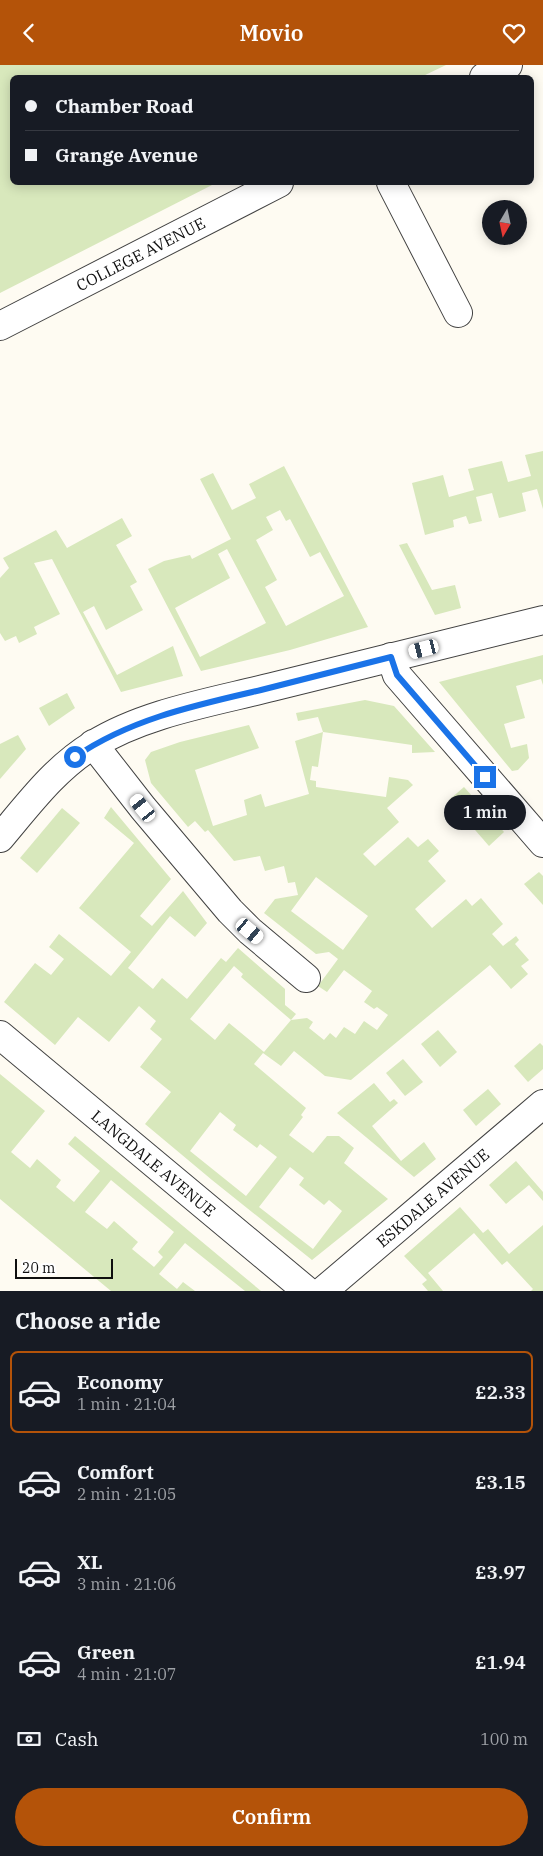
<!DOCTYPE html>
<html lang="en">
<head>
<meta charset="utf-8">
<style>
	:root { --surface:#171b24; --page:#20242c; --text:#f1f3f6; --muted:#9ea1a6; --line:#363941; --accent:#b45309 }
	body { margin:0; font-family:"IBM Plex Serif",serif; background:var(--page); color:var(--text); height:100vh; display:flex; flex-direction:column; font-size:19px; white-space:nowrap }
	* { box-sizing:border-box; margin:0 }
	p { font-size:16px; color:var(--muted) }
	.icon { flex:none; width:28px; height:28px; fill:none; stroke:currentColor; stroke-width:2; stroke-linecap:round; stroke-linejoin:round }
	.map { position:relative; height:1226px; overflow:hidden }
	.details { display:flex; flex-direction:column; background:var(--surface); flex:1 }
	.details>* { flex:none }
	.hud { position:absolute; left:10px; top:10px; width:524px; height:110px; border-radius:8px; box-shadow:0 2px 12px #0003; display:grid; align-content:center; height:110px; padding:0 15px; background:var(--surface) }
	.needle { width:32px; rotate:189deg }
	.controls { position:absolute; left:482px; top:135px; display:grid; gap:10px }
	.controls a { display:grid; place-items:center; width:45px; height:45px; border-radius:50%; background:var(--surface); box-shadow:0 2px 12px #0003; font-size:25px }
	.scale { position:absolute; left:15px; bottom:12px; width:98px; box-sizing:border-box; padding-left:5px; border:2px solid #0f0f0f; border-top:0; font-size:14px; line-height:18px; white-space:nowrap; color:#0f0f0f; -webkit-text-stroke:4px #fff; paint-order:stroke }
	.end { position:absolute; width:22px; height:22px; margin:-11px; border:6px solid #1a73e8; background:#fff; box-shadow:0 0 0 2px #fff }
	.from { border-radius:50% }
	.bubble { position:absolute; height:35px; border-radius:18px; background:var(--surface); box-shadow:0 2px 12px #0003; font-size:16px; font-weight:600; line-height:35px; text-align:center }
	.car { position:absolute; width:15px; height:30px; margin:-15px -8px; border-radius:6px; box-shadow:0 0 4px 1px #0007; background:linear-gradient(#fff 24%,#345 0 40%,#fff 0 76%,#345 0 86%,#fff 0) }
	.hud b { display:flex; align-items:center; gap:18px; height:48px; font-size:19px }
	.hud b+b { border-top:1px solid var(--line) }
	.hud i { width:12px; height:12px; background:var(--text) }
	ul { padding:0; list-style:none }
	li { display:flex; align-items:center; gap:15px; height:82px; margin:0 10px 8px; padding:0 5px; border:2px solid transparent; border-radius:8px }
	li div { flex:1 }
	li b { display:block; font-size:19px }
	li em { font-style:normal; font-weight:600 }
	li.current { border-color:var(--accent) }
	li>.icon { width:45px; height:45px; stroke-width:1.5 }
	h2 { padding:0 15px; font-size:22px; line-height:60px }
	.pay { display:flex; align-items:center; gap:12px; height:55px; padding:0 15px; font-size:19px }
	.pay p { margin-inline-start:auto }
	.cta { display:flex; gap:10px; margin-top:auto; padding:10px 15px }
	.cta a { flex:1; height:58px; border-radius:30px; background:var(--accent); color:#fff; font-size:20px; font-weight:600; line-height:58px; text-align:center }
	header { display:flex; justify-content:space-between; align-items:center; height:65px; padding:0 15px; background:var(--accent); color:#fff; font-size:22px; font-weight:600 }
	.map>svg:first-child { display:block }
	.green { fill:#d8e8bc; fill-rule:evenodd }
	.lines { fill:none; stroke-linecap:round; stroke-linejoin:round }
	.minor-casing { stroke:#424242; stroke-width:30 }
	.minor { stroke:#fff; stroke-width:28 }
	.route { stroke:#1a73e8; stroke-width:6 }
	.labels { text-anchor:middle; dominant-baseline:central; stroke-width:5; stroke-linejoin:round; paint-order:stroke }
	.street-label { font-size:16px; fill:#0f0f0f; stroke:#fff }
</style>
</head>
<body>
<header><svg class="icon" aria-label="back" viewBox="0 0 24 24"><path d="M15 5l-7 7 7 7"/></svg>Movio<svg class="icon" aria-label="heart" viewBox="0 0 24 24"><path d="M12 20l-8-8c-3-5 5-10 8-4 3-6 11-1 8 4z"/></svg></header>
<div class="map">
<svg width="543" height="1226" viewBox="0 0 543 1226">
	<rect width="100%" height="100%" fill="#fefbf2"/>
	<g class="green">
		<path d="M0,0H446L421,12H12V118H216L0,228Z"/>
		<path d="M543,386V444L537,424L522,428L526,446L499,453L492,428L476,432L482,456L469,459L466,451L453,455L454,462L425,470L412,418L443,410L449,432L474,425L468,404L502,396L508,417L531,411L525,390Z"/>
		<path d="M284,401L368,562L290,585L201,606L148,504L164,496L190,490L192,494L231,474L200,414L213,408L232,445L256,433L249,419ZM280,445L286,456L290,454L310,492L320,487L344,531L286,561L265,522L277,515L256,475L273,465L266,452ZM227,484L266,558L200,592L175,543L230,513L218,489Z"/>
		<path d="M122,453L132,471L116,480L137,517L130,521L143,545L106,565L94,541L83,547L117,610L173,581L183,611L121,627L52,494L34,498L60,549L34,562L37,569L19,578L16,571L5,576L0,568V513L9,503L3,493L56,465L67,483Z"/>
		<path d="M407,478L432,525L455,520L461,543L435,550L399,480Z"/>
		<path d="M543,590V620L541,614L516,621L525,653L504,659L511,683L527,679L529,693L518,705L512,706L439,617Z"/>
		<path d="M67,628L75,643L49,661L39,643Z"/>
		<path d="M365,635L394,641L435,687L412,688V680L323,667L318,702L312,701L310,715L316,716V722L386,732L389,712L408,715L413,720L387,743L399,757L363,789L375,801L408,772L418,782L428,774L439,786L428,796L446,816L415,844L432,863L466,834L472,841L481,833L503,859L492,869L503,881L516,871L519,875L515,879L529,895L521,901L528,909L511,924L490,900L351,1015L325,1011L294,986L281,1001L263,988L254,999L306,1043L301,1050L303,1052L289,1070L313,1088L327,1071H339L354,1083L344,1098L388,1134L312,1195L212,1115L145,1059L171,1027L140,1002L162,974L150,964L156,956L139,941L109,977L78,952L55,980L4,937L35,898L51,910L64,894L49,882L59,869L111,911L131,887L79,843L134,778L104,753L111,742L171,814L140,851L152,861L183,826L207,858L195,872L170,851L128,903L153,924L162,913L187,934L221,893L226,897L238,883L285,924V940L296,949L291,955L307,953L313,957L309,963L324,975L330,968L336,973L344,962L355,969L364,956L377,965L388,950L377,942L374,944L364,937L372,926L344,905L327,927L318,921L338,894L329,887L316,889L264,848L275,834L298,830L295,817L288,818L284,801L265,806L260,791L234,796L208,765L205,767L195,756L188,762L151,718L145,695L151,687L180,677L249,660L259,683L195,705L213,761L247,750L244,735L261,729L265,742L309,729L295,676L323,667L318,652L298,656L296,648ZM316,812L368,851L343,885L291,846ZM234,901L243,909L241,912L291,955L264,987L229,958L215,975L190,954ZM220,1047L236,1060L233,1065L257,1083L260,1079L277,1092L246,1131L190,1086ZM290,1102L304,1113L299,1120L324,1140L329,1135L342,1146L313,1184L259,1142Z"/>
		<path d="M18,670L26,684L0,714V679Z"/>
		<path d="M464,722L504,767L489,781L449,735Z"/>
		<path d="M62,743L80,758L37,808L20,793Z"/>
		<path d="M539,807L543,811V840L524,819Z"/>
		<path d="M438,965L457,987L440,1002L421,979Z"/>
		<path d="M540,978L543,981V1004L528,1017L514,1001Z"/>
		<path d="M403,994L423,1017L405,1031L386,1008Z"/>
		<path d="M0,1009L45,1046L11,1087L30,1103L37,1094L61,1115L56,1122L74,1137L100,1106L68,1079L75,1071L261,1226H245L185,1178L159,1209L177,1224L183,1217L195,1226H111L0,1134ZM111,1115L174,1167L158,1187L163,1192L154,1202L132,1184L138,1177L114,1156L107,1164L85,1147Z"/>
		<path d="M374,1018L390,1037L394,1034L398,1038L372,1061L401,1096L424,1077L436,1094L414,1112L337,1048Z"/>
		<path d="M488,1024L501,1039L476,1061L463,1045Z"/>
		<path d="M516,1096L543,1127V1136L529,1120L506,1139L489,1120Z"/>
		<path d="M460,1142L483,1168L488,1164L509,1189L543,1160V1226H531L533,1224L507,1196L502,1200L474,1168L428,1208L443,1226H428L422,1219L427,1215L404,1191Z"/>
	</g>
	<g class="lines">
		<g class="minor-casing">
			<g id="minor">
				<path d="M484,12L508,0"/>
				<path d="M391,118L458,248"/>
				<path id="s1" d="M0,261L279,118"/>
				<path d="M391,592L397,610L543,778"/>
				<path d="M93,679L143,743L230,846L250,866L306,913"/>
				<path d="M0,773C28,740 55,703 93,680C144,648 213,637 272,622C362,600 452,577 543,555"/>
				<path id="s2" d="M0,970L307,1226"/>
				<path id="s3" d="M323,1226L543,1039"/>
			</g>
		</g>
		<use href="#minor" class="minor"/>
	</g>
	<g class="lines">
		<path class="route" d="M75,692C130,654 196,640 261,625C304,614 348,603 391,592L397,610L485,712"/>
	</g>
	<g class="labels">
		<g class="street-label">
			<text stroke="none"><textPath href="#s1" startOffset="158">COLLEGE AVENUE</textPath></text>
			<text stroke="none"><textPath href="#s2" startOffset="200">LANGDALE AVENUE</textPath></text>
			<text stroke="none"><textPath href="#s3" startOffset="144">ESKDALE AVENUE</textPath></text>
		</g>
	</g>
</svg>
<div class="controls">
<a><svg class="needle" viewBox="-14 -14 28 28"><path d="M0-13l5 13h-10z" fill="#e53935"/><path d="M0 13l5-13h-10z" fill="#9ea1a6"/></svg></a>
</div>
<div class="scale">20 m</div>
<i class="end from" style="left:75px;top:692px"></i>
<i class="end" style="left:485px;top:712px"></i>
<div class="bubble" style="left:444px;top:730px;width:82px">1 min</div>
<i class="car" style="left:424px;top:584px;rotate:256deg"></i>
<i class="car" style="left:143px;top:743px;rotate:321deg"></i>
<i class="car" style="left:250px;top:866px;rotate:130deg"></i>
<div class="hud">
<b><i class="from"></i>Chamber Road</b>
<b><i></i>Grange Avenue</b>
</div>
</div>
<section class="details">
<h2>Choose a ride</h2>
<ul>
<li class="current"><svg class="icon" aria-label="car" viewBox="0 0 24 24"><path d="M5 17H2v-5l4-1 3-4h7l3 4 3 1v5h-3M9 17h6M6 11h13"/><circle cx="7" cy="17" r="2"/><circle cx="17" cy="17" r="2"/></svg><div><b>Economy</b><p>1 min · 21:04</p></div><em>£2.33</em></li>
<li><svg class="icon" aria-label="car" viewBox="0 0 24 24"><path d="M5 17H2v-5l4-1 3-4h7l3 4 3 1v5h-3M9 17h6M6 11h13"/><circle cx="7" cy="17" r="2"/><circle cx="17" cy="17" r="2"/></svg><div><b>Comfort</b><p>2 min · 21:05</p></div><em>£3.15</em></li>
<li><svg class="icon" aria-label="car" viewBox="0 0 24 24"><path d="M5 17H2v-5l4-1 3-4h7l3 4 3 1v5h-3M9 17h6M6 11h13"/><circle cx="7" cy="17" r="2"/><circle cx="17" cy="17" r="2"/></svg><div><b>XL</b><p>3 min · 21:06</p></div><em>£3.97</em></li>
<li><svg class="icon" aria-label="car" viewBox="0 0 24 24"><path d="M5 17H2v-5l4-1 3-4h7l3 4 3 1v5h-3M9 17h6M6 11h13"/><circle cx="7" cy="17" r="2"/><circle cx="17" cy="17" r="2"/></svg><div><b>Green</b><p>4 min · 21:07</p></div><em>£1.94</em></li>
</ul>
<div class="pay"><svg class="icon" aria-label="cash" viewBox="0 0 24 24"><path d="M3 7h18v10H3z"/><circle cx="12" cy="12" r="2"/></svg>Cash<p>100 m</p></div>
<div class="cta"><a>Confirm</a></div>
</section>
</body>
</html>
